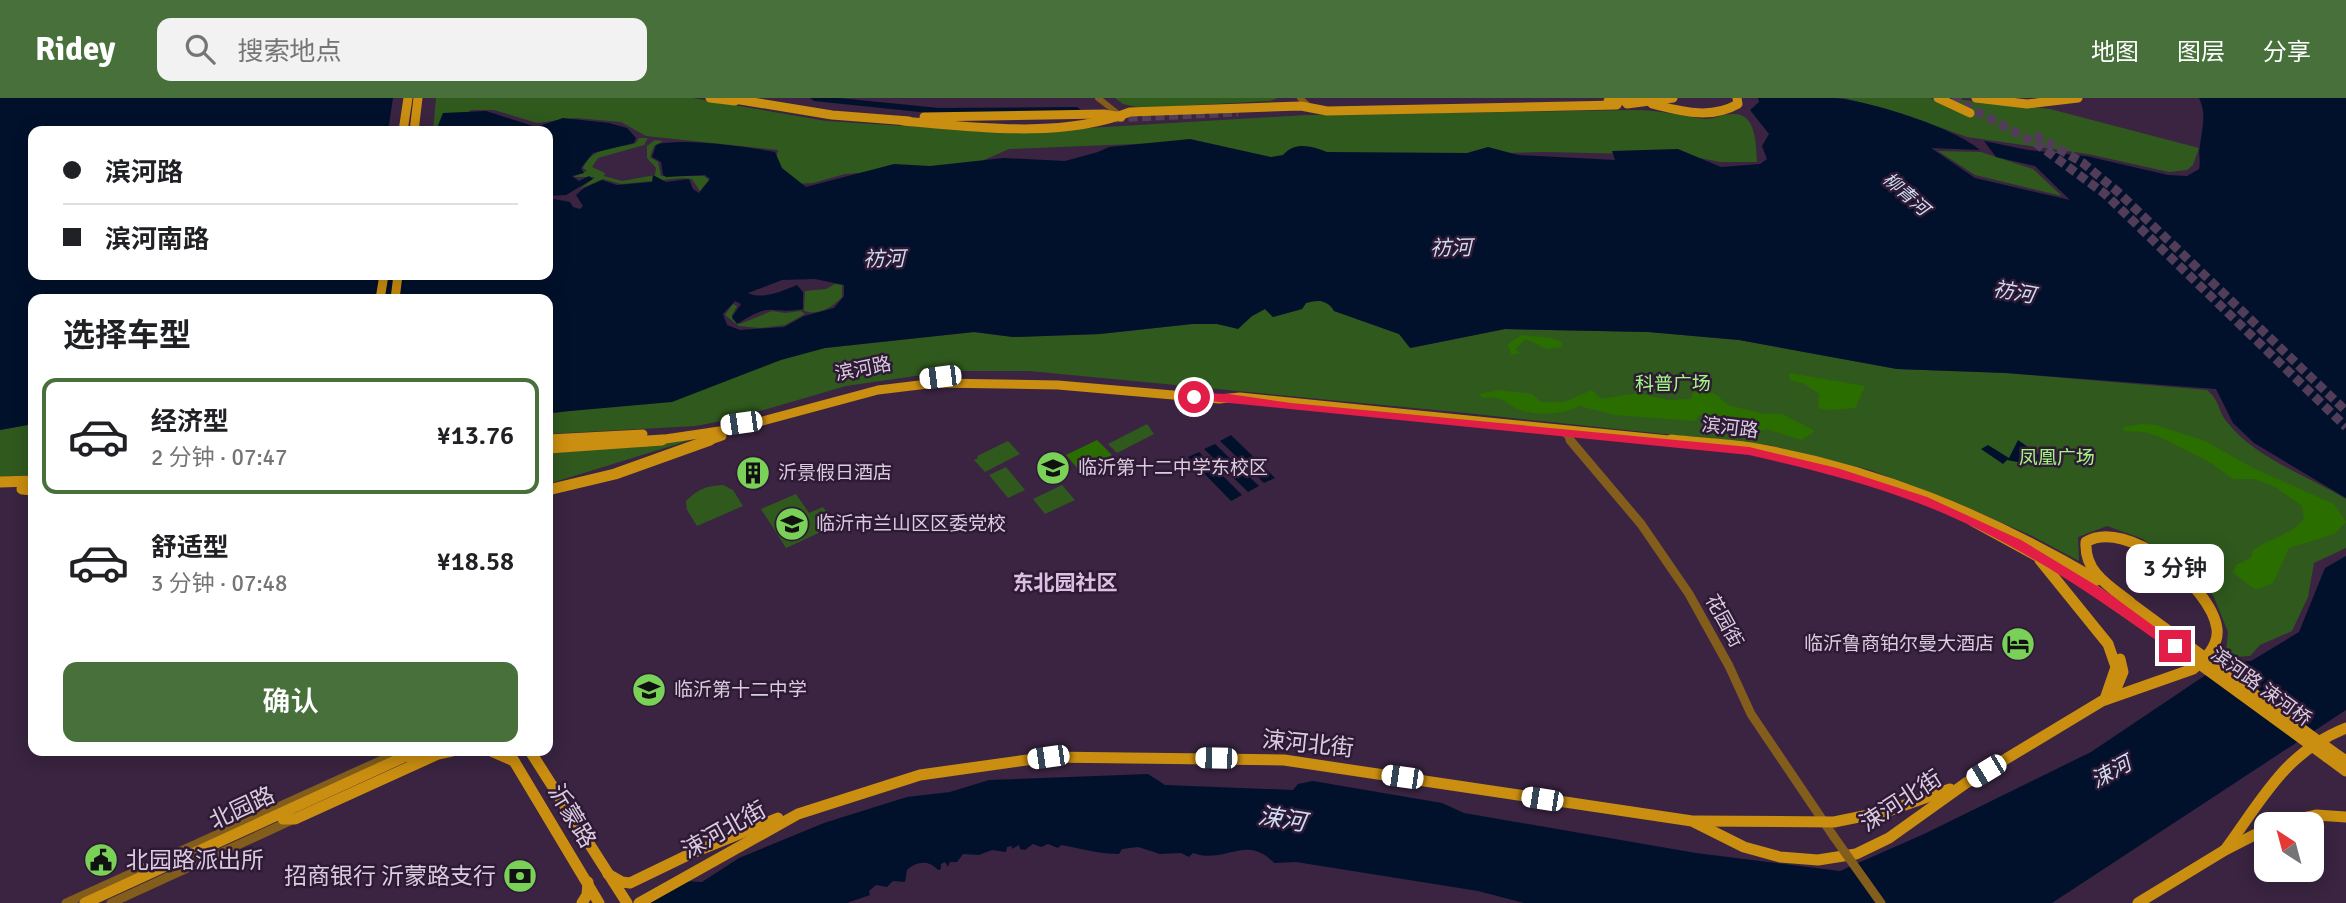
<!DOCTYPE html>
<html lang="zh">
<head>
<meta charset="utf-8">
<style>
	:root { --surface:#fff; --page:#f2f2f2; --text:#202124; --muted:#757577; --line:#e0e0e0; --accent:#48703b }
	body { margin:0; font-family:Signika,"Noto Sans SC",sans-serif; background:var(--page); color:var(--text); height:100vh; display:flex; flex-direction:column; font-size:26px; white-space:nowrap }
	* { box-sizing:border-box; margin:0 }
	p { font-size:23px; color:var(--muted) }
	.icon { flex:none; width:38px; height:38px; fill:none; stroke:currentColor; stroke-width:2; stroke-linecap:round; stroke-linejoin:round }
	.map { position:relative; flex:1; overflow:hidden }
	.details { position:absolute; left:28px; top:196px; width:525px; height:462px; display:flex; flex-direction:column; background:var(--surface); border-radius:14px; box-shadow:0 4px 18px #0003 }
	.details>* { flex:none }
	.top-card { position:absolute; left:28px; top:28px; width:525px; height:154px; border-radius:14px; box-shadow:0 4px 18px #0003; display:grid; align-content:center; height:154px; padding:0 35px; background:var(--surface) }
	.needle { width:46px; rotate:324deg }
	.tools { position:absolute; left:2254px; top:714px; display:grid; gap:14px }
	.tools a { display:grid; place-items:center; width:70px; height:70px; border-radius:14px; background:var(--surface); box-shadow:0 4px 18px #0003; font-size:35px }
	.end { position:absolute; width:32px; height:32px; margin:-16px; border:9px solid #e11d48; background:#fff; box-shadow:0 0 0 4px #fff }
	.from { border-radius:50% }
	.bubble { position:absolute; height:49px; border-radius:14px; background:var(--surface); box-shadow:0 4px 18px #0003; font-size:23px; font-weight:600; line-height:49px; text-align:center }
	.car { position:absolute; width:21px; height:42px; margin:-21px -10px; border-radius:9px; box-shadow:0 0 5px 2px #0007; background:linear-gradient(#fff 24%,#345 0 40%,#fff 0 76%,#345 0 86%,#fff 0) }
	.top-card b { display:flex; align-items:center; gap:24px; height:66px; font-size:26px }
	.top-card b+b { border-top:2px solid var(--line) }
	.top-card i { width:18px; height:18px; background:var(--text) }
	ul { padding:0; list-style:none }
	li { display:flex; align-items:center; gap:21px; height:116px; margin:0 14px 10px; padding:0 21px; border:4px solid transparent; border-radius:14px }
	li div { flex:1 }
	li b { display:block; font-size:26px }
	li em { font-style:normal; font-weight:600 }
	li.active { border-color:var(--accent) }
	li>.icon { width:63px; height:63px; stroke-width:1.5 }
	h2 { padding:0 35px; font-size:32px; line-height:84px }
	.primary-button { display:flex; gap:14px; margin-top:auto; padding:14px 35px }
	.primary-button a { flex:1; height:80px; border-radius:14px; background:var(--accent); color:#fff; font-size:28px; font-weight:600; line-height:80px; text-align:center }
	header { display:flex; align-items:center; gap:42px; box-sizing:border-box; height:98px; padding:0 35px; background:var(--accent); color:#fff }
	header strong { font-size:33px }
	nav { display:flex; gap:38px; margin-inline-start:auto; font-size:24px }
	.search { width:490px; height:63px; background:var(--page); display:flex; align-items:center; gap:18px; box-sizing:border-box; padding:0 24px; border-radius:14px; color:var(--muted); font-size:26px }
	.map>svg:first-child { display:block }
	.green { fill:#30591e }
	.forest { fill:#2b6e00 }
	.water { fill:#02112b; fill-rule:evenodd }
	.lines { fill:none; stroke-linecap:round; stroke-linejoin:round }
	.river { fill:#02112b; fill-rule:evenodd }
	.major-tunnel { stroke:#523d59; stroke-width:9; stroke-dasharray:9 4.5; stroke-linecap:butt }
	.minor-far1 { stroke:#825d1c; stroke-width:6 }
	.minor { stroke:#825d1c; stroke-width:9 }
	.major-far1 { stroke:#ca8e10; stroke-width:9 }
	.major { stroke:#ca8e10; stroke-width:11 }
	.minor-bridge { stroke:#825d1c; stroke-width:9 }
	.major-bridge { stroke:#ca8e10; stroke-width:11 }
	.route { fill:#e11d48 }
	.labels { text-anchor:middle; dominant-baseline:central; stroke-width:5; stroke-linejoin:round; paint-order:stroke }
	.far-water-label { font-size:18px; font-style:italic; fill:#cdddf3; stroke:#2f1a36 }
	.street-label { font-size:19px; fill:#daccdf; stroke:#2f1a36 }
	.park-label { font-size:19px; fill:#a1f880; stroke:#2f1a36 }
	.poi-label { font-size:19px; fill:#daccdf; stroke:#2f1a36; text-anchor:start }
	.water-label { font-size:21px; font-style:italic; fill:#cdddf3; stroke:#2f1a36 }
	.neighbourhood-label { font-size:21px; font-weight:bold; fill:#dbc0e4; stroke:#2f1a36 }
	.near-street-label { font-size:23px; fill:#daccdf; stroke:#2f1a36 }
	.near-poi-label { font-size:23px; fill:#daccdf; stroke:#2f1a36; text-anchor:start }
	.near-water-label { font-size:24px; font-style:italic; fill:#cdddf3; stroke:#2f1a36 }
</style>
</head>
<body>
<header>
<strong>Ridey</strong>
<div class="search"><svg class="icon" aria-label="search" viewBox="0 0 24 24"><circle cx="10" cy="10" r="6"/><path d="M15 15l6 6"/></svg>搜索地点</div>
<nav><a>地图</a><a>图层</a><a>分享</a></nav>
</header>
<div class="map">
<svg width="2346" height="805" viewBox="0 0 2346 805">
	<rect width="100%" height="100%" fill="#3a2441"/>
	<g class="green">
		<path d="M436,0H693L826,23L952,31H1071L1307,17L1634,12C1661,12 1680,18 1705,21C1714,21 1723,16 1732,16C1757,14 1756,48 1757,64H1720L1684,57L1545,54L1277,61L1184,44L1009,51L975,66L845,76L813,85L794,86L775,65L778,52L646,38L621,24L576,20L537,25L494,12H471L462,20L460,31L464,33H433Z"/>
		<path d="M1115,0H1278L1270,3L1141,10L1123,6Z"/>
		<path d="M1844,0H1930L1970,18L1975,15L1945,0L2050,11L2199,50L2193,67L2187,72L2169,74L2088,56L1967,39L1900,15Z"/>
		<path d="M639,40H648L644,47L598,60L592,69L605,75L604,78L622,83L655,77L656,70L647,60V48L655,42L663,43L654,48L650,59L658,64L661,78H704L709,82L700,93L692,81L683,80L621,86L603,81L580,91L595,79H573L587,73L583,70C592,48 616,51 636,45Z"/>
		<path d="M1938,53L1981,54L2033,71L2062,98L1975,77Z"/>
		<path d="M835,186L842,187V199C833,209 818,218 804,213L805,193L826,191Z"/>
		<path d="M1319,202L1330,207L1334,213L1399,236L1411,250L1505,231L1648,234L1739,242L1897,271L2006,275L2207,292C2220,303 2218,313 2227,324C2256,361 2307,377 2346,401V450L2314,465L2308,499L2292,533L2260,547L2250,558L2232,559L2225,564L2228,534L2213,497L2143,441L2107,428L2078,439L2079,463L2030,437L1940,398L1870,372L1769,347L1456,314L1029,273H950L846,288L736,320L696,328L548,336V315H557L825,250L974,234L1013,239L1100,236L1192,226H1217L1238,230L1252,218L1265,211L1273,219L1302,211L1306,205Z"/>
		<path d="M733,206L737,208L732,217V221L740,226L772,213L785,215L801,213L805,216L785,227L760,230L739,228L725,217Z"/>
		<path d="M33,326V377L0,379V332Z"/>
		<path d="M1147,326L1154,336L1117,355L1108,346Z"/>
		<path d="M691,342L548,386V354Z"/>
		<path d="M1008,343L1020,356L985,374L974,362L978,360L977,358Z"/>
		<path d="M1006,369L1025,392L1008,400L989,377Z"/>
		<path d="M723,387L733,392L743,408L697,428L687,412L686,403C698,391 706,388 723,387Z"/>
		<path d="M1062,387L1075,402L1045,416L1033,401Z"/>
		<path d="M796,396L809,415L823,409L836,427L786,450L761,411Z"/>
	</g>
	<g class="forest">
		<path d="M1522,237L1552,240L1562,244V249L1547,251L1526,241L1515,251L1521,255L1511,257L1508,246Z"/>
		<path d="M1789,275L1865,288L1855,310L1829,312L1818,310L1819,296L1805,286L1790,282Z"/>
		<path d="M1498,292L1532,296L1541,304H1564L1592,292L1601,301L1638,295L1668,302L1691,301L1693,294L1714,295L1728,307L1764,316H1782L1815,333L1802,342L1766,331C1748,338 1725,332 1707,326L1709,320L1699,317L1695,323L1615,317L1579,308C1565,316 1540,318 1524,313C1504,308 1507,297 1483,300L1479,296Z"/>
		<path d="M2142,326L2156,327L2205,343L2253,370L2334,406L2346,424L2334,436L2289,450L2273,485L2256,492L2233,475L2236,467L2251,460L2253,452C2271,440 2291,437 2304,421L2302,408L2277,390L2255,381H2233L2211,365L2160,339L2145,334L2125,333L2123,329Z"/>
		<path d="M1097,342L1112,357L1080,373L1066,357Z"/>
	</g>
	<g class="water">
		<path d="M0,0H393L388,33H33V177H548V100L570,104L573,109L580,111L583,108L576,97L584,90L602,82L617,87L652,84L653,77L666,84L689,81L693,91L699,95L710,81L705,77L666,79L663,77L661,64L652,59L656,47C678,39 750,49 775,54L782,70L806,89L894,66L930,68L1004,60L1065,63L1098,54L1109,49L1190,41L1271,59L1283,57C1295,43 1312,48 1327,54L1467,55L1488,49L1518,57L1615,62L1612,53L1678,51L1721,69L1760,66L1767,61L1762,48L1769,36L1750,12L1759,4L1758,0C1783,0 1809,0 1834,0C1868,2 1955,30 1980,52L1931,50L1975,80L2070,102L2035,68L1996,59L1984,43L2028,52L2086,58L2168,77L2187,78L2199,71C2201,63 2198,56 2200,47C2202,30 2207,16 2199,0H2346V400L2254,345L2233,325L2216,291L2006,275L1897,271L1739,242L1648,234L1505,231L1410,250L1399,236L1334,213C1327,201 1318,202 1306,205L1302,211L1273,219L1265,211L1252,218L1238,231L1217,226H1192L1100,236L1013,239L974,234L825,250L781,262L672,304L548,315V201H33V326L0,332ZM815,181L844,187V198L834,210L804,218L784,229L740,232L727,227L723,216L735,203L741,206L732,219L737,226C748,220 761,210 774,212C785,213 792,213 803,211V194L797,187C782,193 763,202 748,195L782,182Z"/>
		<path d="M486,13L536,29L563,20L609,25L627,30L636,40L634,45L593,55L581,70L584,75L572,78L579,83L589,78L593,81L566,97L548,98V33H472L464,30H437L443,15Z"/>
		<path d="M1231,337L1275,380L1264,385L1220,343Z"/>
		<path d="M2018,342L2052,366L2033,367L2007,362L2003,366L1981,351L1988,347L2009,360Z"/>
		<path d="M1215,346L1259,388L1248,394L1204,351Z"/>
		<path d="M1199,354L1242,397L1231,403L1188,359Z"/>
		<path d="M2346,458V612L2052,805H1524L1478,793L1296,764L1274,765C1246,735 1225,767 1193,755L1189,759L1181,755L1160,756L1138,749L1122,751L1119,756C1098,756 1080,750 1061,747L1058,750L1048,746L1041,749L1033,746L1025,752L1020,751L1019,747L1012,751V748L1007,749L1006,754L992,752L979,757L963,756L957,764H950L948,769L945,764L941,766V771L938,772C929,762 917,763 907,772L905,784L893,783L887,789L876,787L869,793L870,797L847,805H650L684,783L702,784L739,760L824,725L907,699L950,694L989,682L1148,676L1165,687L1293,692L1298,686L1313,683L1442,705L1464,715L1696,755L1840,773L1924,736L2091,654L2225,564L2251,563L2299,534L2325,470Z"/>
	</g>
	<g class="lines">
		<path class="river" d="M810,0H839L939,10L1077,9L1081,12L1077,15L939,16L814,3Z"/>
		<g class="major-tunnel">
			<path d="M1952,0L2037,46L2105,96L2346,329"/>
			<path d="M1115,20L1238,14"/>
			<path d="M2035,37L2083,65L2118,94L2346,313"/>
		</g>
		<g class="minor-far1">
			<path d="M1098,0L1122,19"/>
			<path d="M1300,0L1312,11"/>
			<path d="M1565,336L1572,344"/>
		</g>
		<g class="minor">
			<path d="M1570,342L1641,426L1689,496L1729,568L1751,616L1834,739"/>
			<path d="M66,805L402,653"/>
			<path d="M111,805L290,723"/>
		</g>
		<g class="major-far1">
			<path d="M710,0L735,3"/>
			<path d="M728,0L832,17L909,23"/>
			<path d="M1938,0L1970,15"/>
			<path d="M1976,0L2027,6L2078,0"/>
			<path d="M1608,3H1634"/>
			<path d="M1627,6L1673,0"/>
			<path d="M1652,6C1681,13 1710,22 1738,6L1737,0"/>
			<path d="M924,19L1104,16L1121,19"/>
			<path d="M903,23C975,29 1061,41 1130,14L1301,8L1327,13L1617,7"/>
			<path d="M403,33L408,0"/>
			<path d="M414,33L418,0"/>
			<path d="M380,201L384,177"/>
			<path d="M395,201L398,177"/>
			<path d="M548,341L643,336"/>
			<path d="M645,344L733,331L878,292L936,285L1058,287L1219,301L1240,299L1689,344"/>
			<path d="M705,344L722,338"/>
		</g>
		<g class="major">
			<path d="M1671,342C1697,345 1724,346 1751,350C1876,371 1988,418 2097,482"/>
			<path d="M548,350L662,342"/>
			<path d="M0,384L33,383"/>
			<path d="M22,391L33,392"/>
			<path d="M548,392L615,376L710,342"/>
			<path d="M1973,423L2074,478L2175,548"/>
			<path d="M2040,462L2108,546L2116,569L2105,601"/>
			<path d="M2125,501L2182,543"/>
			<path d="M2113,598L2123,574L2120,561"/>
			<path d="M491,653L514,663"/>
			<path d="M508,653L599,805"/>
			<path d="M530,653L627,805"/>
			<path d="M2333,654L2346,663"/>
			<path d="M2327,659L2346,673"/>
			<path d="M412,662L432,653"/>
			<path d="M283,721H295L438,656L452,653"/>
			<path d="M1695,723L1834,724L1888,713L1950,691"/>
			<path d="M2276,726L2316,717L2346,719"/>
			<path d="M2225,752C2262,702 2285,654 2346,630"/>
			<path d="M608,776L622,784L630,785L690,756L778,720"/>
			<path d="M85,805L417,653"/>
			<path d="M582,805L587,797L588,784"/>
			<path d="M639,805L798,716L920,677L1048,659L1284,662L1692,723L1744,749L1780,759L1818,762L1856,756L1889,740L1966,685L2102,603L2193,571C2205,561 2219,548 2217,531C2212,489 2126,419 2086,444C2084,474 2109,488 2130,504"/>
			<path d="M2138,805L2225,752L2266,731"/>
		</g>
		<path class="minor-bridge" d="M1834,739L1881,805"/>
		<g class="major-bridge">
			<path d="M2182,543L2333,654"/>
			<path d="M2175,548L2327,659"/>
		</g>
	</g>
	<path class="route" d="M1194,295L1229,296L1291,305L1749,349L1837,370L1927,399L2021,442L2107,494L2181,548L2175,553L2170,552C2091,495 2010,440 1918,405C1863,384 1806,370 1749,357L1190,301V296Z"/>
	<defs>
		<g id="school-disc" transform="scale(1.75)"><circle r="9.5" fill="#7ad157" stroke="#2f1a36"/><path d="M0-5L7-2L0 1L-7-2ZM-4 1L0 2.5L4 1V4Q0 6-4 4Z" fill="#111"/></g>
		<g id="building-disc" transform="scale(1.75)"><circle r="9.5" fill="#7ad157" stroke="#2f1a36"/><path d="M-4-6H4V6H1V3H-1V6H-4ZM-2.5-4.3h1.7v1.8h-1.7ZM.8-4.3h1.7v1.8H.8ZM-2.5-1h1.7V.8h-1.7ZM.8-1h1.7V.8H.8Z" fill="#111"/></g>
		<g id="hotel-disc" transform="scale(1.75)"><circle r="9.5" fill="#7ad157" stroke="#2f1a36"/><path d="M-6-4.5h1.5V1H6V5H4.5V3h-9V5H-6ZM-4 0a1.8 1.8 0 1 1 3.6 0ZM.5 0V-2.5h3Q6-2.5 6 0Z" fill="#111"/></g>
		<g id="civic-disc" transform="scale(1.75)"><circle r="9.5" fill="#7ad157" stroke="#2f1a36"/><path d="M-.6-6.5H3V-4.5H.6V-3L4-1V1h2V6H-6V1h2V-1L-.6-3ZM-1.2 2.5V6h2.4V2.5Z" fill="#111"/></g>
		<g id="bank-disc" transform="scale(1.75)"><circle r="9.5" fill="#7ad157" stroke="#2f1a36"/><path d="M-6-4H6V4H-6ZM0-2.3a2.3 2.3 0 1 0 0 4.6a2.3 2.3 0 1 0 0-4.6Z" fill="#111"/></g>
	</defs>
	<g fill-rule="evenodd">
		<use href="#school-disc" x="1053" y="370"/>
		<use href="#building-disc" x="753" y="375"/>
		<use href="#school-disc" x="792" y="426"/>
		<use href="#hotel-disc" x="2018" y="546"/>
		<use href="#school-disc" x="649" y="592"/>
		<use href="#civic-disc" x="101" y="762"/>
		<use href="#bank-disc" x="520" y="778"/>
	</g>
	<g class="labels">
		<g class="far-water-label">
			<text transform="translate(1906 96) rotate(41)">柳青河</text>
		</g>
		<g class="street-label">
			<text transform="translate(863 271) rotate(-11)">滨河路</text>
			<text transform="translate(1730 330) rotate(7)">滨河路</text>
			<text transform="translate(1724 523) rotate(61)">花园街</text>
			<text transform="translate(2261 589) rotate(36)">滨河路 涑河桥</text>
		</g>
		<g class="park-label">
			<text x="1673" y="286">科普广场</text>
			<text x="2057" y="360">凤凰广场</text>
		</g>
		<g class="poi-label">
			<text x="1078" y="370">临沂第十二中学东校区</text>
			<text x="778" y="375">沂景假日酒店</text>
			<text x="816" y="426">临沂市兰山区区委党校</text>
			<text x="1994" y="546" text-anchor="end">临沂鲁商铂尔曼大酒店</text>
			<text x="674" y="592">临沂第十二中学</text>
		</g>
		<g class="water-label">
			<text transform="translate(1451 150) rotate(-1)">祊河</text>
			<text transform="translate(884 161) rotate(-1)">祊河</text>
			<text transform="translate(2014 194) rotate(10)">祊河</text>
			<text transform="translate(2111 674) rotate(-29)">涑河</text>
		</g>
		<g class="neighbourhood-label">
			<text x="1065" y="485">东北园社区</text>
		</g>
		<g class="near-street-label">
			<text transform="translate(1308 646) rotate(6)">涑河北街</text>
			<text transform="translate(1901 703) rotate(-33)">涑河北街</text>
			<text transform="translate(242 710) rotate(-25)">北园路</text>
			<text transform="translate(572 718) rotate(59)">沂蒙路</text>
			<text transform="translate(724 732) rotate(-29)">涑河北街</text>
		</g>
		<g class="near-poi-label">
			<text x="126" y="762">北园路派出所</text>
			<text x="496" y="778" text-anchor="end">招商银行 沂蒙路支行</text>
		</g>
		<g class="near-water-label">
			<text transform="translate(1282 721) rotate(9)">涑河</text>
		</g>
	</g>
</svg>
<div class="tools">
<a><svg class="needle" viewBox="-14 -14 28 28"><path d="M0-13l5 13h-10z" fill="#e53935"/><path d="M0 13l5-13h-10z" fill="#757577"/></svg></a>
</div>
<i class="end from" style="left:1194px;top:299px"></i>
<i class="end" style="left:2175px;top:548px"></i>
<div class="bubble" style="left:2126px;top:446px;width:98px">3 分钟</div>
<i class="car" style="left:940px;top:279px;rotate:263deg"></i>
<i class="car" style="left:741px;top:325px;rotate:262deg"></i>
<i class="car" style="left:1048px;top:659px;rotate:262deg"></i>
<i class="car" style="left:1216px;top:660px;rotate:271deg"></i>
<i class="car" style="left:1986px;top:673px;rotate:239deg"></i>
<i class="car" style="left:1402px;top:679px;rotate:278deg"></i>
<i class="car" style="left:1542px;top:701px;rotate:279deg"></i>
<div class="top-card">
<b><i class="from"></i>滨河路</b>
<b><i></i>滨河南路</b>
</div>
<section class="details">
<h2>选择车型</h2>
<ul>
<li class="active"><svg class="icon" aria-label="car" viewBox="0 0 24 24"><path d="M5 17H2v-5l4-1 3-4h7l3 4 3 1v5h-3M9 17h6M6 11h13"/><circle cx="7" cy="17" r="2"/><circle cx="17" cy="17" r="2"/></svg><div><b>经济型</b><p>2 分钟 · 07:47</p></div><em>¥13.76</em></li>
<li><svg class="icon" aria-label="car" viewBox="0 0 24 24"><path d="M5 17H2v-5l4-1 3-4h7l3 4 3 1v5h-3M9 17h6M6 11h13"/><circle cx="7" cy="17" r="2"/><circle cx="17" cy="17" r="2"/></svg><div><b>舒适型</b><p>3 分钟 · 07:48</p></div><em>¥18.58</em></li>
</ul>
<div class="primary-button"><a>确认</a></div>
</section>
</div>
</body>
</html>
